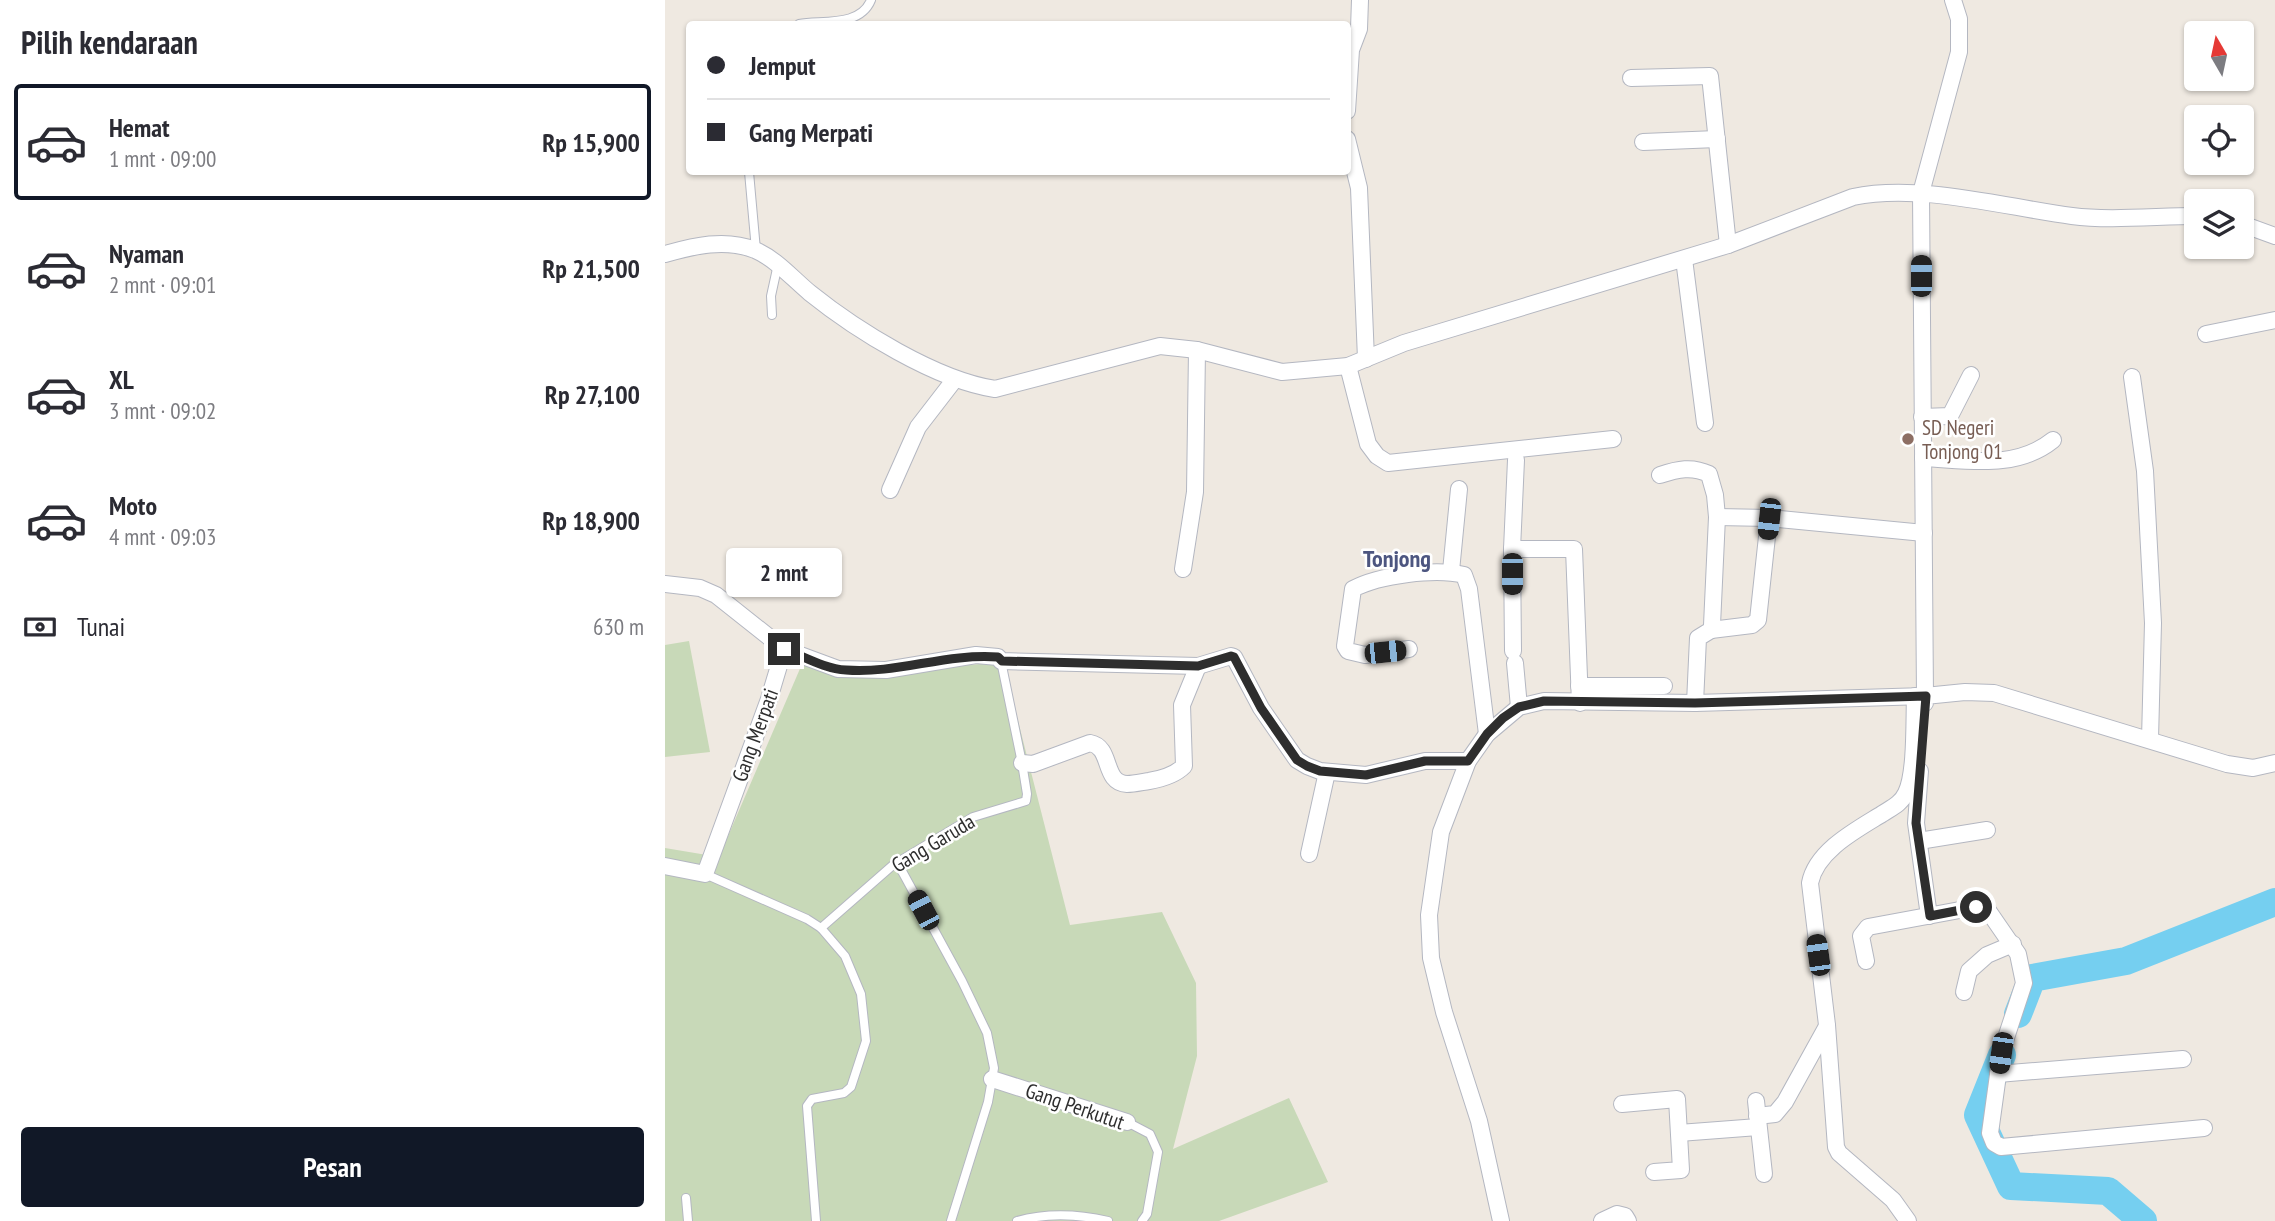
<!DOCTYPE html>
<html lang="id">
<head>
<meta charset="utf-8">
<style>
	:root { --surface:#fff; --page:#f2f2f3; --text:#2b2b33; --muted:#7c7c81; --line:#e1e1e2; --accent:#111827 }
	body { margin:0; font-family:"PT Sans Narrow",sans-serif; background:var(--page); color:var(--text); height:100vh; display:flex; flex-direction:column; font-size:26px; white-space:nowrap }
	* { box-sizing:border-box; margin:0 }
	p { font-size:23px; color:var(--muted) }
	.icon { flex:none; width:38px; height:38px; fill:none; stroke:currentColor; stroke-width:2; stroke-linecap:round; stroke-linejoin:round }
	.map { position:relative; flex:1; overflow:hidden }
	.drawer { display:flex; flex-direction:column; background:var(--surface); width:665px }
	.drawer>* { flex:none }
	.banner { position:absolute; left:21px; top:21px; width:665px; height:154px; border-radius:7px; box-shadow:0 2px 5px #0004; display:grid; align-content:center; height:154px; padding:0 21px; background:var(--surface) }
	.needle { width:46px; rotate:351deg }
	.buttons { position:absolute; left:1519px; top:21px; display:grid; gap:14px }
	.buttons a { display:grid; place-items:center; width:70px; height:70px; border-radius:7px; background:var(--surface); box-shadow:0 2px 5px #0004; font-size:35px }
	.end { position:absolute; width:32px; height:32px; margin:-16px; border:9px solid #2e2e2e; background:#fff; box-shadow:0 0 0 4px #fff }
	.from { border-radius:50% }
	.bubble { position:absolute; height:49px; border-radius:7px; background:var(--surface); box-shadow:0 2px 5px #0004; font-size:23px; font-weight:700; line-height:49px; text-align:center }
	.car { position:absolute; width:21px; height:42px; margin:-21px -10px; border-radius:9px; box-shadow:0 0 5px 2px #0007; background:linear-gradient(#222 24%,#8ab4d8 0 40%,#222 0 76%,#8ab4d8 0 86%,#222 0) }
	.banner b { display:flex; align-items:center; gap:24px; height:66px; font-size:26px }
	.banner b+b { border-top:2px solid var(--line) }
	.banner i { width:18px; height:18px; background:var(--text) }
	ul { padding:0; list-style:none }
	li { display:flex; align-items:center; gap:21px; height:116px; margin:0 14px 10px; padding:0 7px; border:4px solid transparent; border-radius:7px }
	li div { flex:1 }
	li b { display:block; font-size:26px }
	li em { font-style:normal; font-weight:700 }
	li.on { border-color:var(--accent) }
	li>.icon { width:63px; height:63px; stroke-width:1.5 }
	h2 { padding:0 21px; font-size:32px; line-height:84px }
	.pay { display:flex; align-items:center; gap:18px; height:77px; padding:0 21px; font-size:26px }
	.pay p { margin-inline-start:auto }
	.button { display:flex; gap:14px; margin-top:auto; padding:14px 21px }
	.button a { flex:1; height:80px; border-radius:7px; background:var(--accent); color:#fff; font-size:28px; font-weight:700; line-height:80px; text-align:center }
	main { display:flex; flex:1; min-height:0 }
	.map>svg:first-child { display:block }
	.cemetery { fill:#c8d9b8 }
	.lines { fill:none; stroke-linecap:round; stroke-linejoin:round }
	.river { stroke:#75cff0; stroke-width:28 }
	.service-casing { stroke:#b4b7c1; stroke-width:10 }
	.minor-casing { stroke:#b4b7c1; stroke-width:18 }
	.service { stroke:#fff; stroke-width:8 }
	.minor { stroke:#fff; stroke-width:16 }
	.route { stroke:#2e2e2e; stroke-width:9 }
	.education-dot { fill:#8d6e63; stroke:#fff; stroke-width:2.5 }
	.labels { text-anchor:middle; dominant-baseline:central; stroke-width:5; stroke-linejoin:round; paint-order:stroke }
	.education-label { font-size:21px; fill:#785e54; stroke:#fff; text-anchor:start }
	.street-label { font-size:21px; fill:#2e2e2e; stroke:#fff }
	.quarter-label { font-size:24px; font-weight:bold; fill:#4d5680; stroke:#fff }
</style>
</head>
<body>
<main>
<section class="drawer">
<h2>Pilih kendaraan</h2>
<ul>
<li class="on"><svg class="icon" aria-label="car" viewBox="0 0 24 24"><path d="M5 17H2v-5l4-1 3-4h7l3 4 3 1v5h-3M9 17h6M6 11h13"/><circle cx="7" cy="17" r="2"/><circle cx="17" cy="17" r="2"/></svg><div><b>Hemat</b><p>1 mnt · 09:00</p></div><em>Rp 15,900</em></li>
<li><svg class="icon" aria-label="car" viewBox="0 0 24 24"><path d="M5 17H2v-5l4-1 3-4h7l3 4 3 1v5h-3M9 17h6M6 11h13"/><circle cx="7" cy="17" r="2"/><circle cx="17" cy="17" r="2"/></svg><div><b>Nyaman</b><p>2 mnt · 09:01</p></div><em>Rp 21,500</em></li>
<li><svg class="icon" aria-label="car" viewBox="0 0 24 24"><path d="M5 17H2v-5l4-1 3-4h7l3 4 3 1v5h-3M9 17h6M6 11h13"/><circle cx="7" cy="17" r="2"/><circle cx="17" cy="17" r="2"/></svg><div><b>XL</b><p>3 mnt · 09:02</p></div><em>Rp 27,100</em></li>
<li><svg class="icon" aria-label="car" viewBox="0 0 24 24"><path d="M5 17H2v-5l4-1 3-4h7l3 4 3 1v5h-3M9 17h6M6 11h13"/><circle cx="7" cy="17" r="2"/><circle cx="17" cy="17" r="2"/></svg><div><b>Moto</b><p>4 mnt · 09:03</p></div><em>Rp 18,900</em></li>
</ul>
<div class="pay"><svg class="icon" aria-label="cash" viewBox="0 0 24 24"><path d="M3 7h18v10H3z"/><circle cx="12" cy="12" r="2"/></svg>Tunai<p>630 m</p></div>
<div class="button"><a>Pesan</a></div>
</section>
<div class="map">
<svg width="1610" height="1221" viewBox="0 0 1610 1221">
	<rect width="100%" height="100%" fill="#efe9e1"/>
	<g class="cemetery">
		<path d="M24,641L45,752L0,757V645Z"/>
		<path d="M338,662L405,925L497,912L531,983L532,1056L508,1149L624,1098L663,1182L554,1221H0V848L54,857L137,664L258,669Z"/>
	</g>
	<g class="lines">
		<g class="river">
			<path d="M1353,1014L1367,978L1461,961L1610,902"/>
			<path d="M1337,1055L1313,1115L1346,1186L1443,1191L1478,1221"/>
		</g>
		<g class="service-casing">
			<g id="service">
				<path d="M134,24C158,20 195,27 206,0"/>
				<path d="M84,172L91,250"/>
				<path d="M107,315L106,296L113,264"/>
				<path d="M232,862L297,981L322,1033L329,1068L323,1102L286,1221"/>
				<path d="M40,874L142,919L156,928L180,956L196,994L201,1041L186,1087L179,1093L147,1099L142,1106L151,1221"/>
				<path d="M156,928L228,865L308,817L361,801L362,794L357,763L336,661"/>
				<path d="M462,1122L485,1134L493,1152L482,1214L477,1221"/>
				<path d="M21,1198L23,1221"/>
				<path d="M352,1221C381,1213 413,1214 443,1221"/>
			</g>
		</g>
		<g class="minor-casing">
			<g id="minor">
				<path d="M966,78L1045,76L1063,245"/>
				<path d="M682,111L686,50L694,29L695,0"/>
				<path d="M682,139L694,188L701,359"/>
				<path d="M978,142L1052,139"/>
				<path d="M1577,224L1610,236"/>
				<path d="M0,254C29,246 60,238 90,250C111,259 127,278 145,293C191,330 271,380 330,389L495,346L532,350L617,372L683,366L739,343L1063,245L1188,197C1254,183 1339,207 1407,216C1444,221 1493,216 1531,216"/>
				<path d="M1019,259L1040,423"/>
				<path d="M1541,334L1610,320"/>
				<path d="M683,366L703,444L712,456L723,463L948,439"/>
				<path d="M1467,377L1480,471L1488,623L1485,739"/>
				<path d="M1257,417L1285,416L1306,375"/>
				<path d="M1258,458C1303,460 1351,470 1388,440"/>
				<path d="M995,475C1013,469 1027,466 1044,474L1050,495L1052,517L1047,625L1046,630L1033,638L1030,703"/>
				<path d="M225,490L253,427L290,379"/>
				<path d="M1052,517L1104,518L1259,533"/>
				<path d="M847,549H909L915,703"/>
				<path d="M518,569L530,492L532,350"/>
				<path d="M786,571L794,489"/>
				<path d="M0,584L35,588L51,595L119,649L173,669L221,670L311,655L333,657L336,661L533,666L566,656L569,657L596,708L632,760L642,766L655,771L701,775L760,761H803"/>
				<path d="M1046,630L1087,625L1093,620L1104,518"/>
				<path d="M744,649L700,655L683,651L680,646L688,589C714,575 771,568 799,575L804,589L822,734"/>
				<path d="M848,651L847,549L851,460"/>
				<path d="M850,663L854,707"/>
				<path d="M914,686H999"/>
				<path d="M1260,703V696L1300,692L1329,693L1562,764L1588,768L1610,763"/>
				<path d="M357,763L368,764L425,743C448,747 437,783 462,784C469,784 477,782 484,781C496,779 510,775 519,766L517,705L533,666"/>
				<path d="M1255,771L1251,823L1264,916"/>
				<path d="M1254,841L1322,830"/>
				<path d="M644,854L662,772"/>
				<path d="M0,866L40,874L104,699L119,649"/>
				<path d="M1201,961L1196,936L1203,927L1311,907L1322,909L1353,954L1359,983L1336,1053L1325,1133L1329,1143L1336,1147L1539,1128"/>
				<path d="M1299,992L1304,971L1322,955L1348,944"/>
				<path d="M1333,1074L1518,1059"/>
				<path d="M327,1079L462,1122"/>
				<path d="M1091,1101L1099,1174"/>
				<path d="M957,1104L1012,1099L1016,1170L989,1172"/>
				<path d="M1092,1116L1110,1114L1120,1102L1162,1026"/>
				<path d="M1014,1133L1093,1127"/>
				<path d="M836,1221L814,1121L779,1012L766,958L764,915L776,832L803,761L822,734L854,707L879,701L1030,703L1260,696L1256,193L1294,52V19L1288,0"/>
				<path d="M937,1221L952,1214L960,1216L963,1221"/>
				<path d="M1243,1221L1228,1200L1174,1153L1171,1147L1162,1025L1145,883C1151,851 1191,830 1217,814C1226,808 1236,804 1241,793C1251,773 1249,720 1250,696"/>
			</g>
		</g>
		<use href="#service" class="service"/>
		<use href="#minor" class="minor"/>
	</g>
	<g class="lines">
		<path class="route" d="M119,649C138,656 160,669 181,670C232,674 281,653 333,657L337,661L533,666L566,656L569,657L596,708L632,760L642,766L655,771L701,775L760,761H803L822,734L838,718L854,707L879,701L1030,703L1261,696L1251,823L1265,916L1311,907"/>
	</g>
	<circle class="education-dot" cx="1243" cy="439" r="7"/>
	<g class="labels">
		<g class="education-label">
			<text x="1257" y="427">SD Negeri<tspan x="1257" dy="24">Tonjong 01</tspan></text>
		</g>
		<g class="street-label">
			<text transform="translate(90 735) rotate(-70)">Gang Merpati</text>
			<text transform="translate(268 843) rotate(-31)">Gang Garuda</text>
			<text transform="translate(410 1106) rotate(19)">Gang Perkutut</text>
		</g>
		<g class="quarter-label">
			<text x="732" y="558">Tonjong</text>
		</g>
	</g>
</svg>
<div class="buttons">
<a><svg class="needle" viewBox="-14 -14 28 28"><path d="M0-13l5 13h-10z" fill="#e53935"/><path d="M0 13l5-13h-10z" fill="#7c7c81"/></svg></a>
<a><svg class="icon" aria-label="locate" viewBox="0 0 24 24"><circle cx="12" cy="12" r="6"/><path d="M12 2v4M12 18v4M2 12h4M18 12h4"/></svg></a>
<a><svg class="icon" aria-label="layers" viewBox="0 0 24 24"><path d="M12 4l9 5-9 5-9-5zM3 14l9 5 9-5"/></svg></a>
</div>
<i class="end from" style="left:1311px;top:907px"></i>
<i class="end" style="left:119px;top:649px"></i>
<div class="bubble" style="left:61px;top:548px;width:116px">2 mnt</div>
<i class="car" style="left:1256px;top:276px;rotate:0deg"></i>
<i class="car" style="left:1104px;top:519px;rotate:186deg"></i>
<i class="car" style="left:847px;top:574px;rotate:180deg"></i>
<i class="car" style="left:720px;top:652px;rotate:84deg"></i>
<i class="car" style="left:258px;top:910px;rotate:332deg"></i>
<i class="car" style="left:1153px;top:955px;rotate:352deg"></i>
<i class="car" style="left:1336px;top:1053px;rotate:188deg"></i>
<div class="banner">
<b><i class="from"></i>Jemput</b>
<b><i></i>Gang Merpati</b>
</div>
</div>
</main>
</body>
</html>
